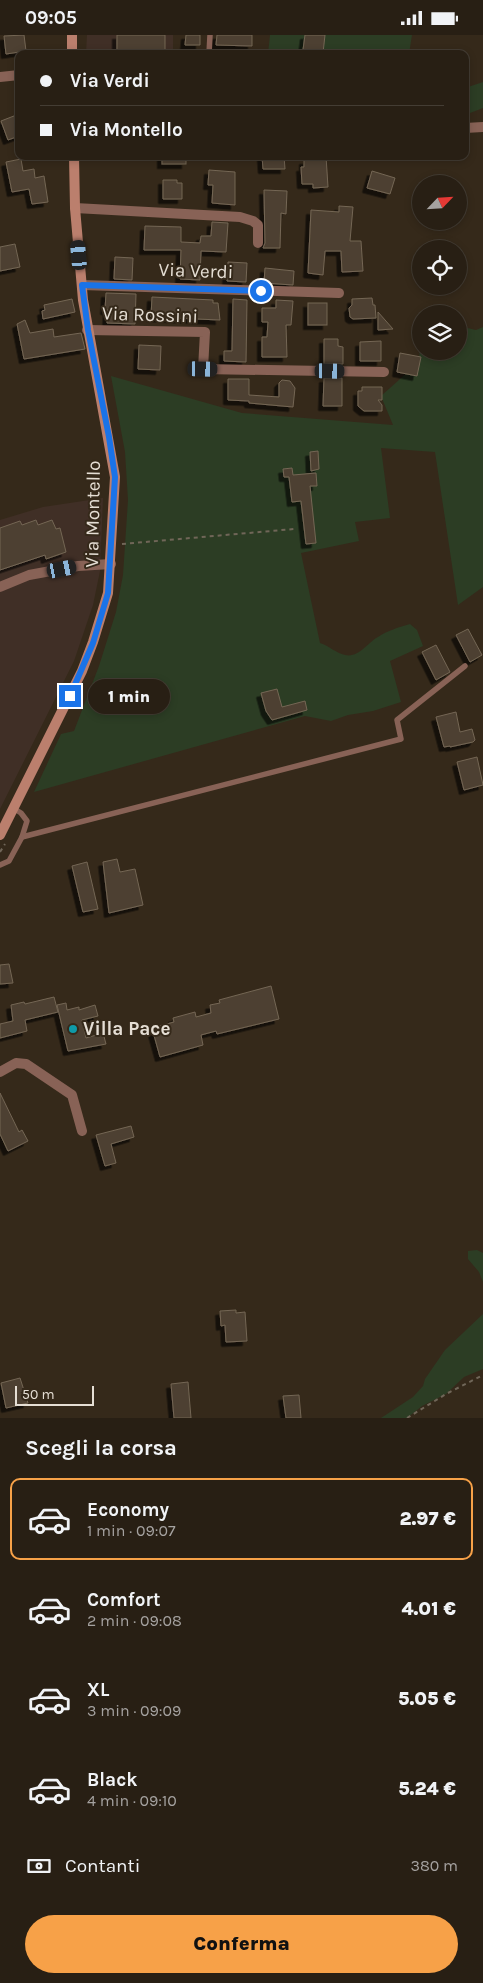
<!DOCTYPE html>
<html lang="it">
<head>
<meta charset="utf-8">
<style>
	:root { --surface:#281f14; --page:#30271d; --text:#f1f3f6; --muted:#a5a2a0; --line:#443d34; --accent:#f7a148 }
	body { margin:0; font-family:Karla,sans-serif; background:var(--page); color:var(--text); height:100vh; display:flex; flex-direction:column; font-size:19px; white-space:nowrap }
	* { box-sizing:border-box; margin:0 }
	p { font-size:16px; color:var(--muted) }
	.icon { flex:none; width:28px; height:28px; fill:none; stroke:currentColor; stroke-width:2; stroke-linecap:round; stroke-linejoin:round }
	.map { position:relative; height:1383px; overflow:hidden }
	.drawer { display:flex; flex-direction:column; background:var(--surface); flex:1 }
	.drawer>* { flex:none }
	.banner { position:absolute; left:15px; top:15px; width:454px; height:110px; border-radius:10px; box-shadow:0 2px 8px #0003,0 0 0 1px var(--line); display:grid; align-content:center; height:110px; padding:0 25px; background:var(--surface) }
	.needle { width:32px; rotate:65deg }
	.fabs { position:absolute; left:412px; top:140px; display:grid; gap:10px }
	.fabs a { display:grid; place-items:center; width:55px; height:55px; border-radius:50%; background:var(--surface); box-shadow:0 2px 8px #0003,0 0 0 1px var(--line); font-size:25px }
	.scale { position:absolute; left:15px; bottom:12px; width:79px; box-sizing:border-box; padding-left:5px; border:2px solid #e5ded4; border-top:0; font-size:14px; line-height:18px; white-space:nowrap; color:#e5ded4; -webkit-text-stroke:4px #35291a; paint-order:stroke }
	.end { position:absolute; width:22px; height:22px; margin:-11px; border:6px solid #1a73e8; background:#fff; box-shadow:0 0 0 2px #fff }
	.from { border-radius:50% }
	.bubble { position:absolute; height:35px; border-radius:18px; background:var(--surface); box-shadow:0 2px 8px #0003,0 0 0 1px var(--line); font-size:16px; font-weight:800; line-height:35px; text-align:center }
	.car { position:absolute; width:15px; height:30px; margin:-15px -8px; border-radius:6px; box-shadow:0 0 4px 1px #0007; background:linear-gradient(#222 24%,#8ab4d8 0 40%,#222 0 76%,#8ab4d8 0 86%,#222 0) }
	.banner b { display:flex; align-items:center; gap:18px; height:48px; font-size:19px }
	.banner b+b { border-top:1px solid var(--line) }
	.banner i { width:12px; height:12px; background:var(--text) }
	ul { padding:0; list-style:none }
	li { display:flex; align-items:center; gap:15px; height:82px; margin:0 10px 8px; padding:0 15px; border:2px solid transparent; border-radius:10px }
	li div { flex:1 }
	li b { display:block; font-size:19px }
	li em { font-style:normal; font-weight:800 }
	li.active { border-color:var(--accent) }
	li>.icon { width:45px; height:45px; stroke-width:1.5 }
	h2 { padding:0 25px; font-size:22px; line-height:60px }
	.pay { display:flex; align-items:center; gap:12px; height:55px; padding:0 25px; font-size:19px }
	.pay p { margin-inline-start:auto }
	.cta { display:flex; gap:10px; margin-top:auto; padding:10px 25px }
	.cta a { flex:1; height:58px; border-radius:30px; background:var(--accent); color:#111; font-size:20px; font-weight:800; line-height:58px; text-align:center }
	.status { display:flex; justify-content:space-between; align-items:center; height:35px; padding:0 25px; background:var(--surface); direction:ltr }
	.status svg { height:14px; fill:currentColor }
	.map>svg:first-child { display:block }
	.industrial { fill:#402f26 }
	.green { fill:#2c3d24 }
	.building { fill:#4d4130; stroke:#746655; filter:url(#shadow) }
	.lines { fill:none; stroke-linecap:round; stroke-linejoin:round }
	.path { stroke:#706658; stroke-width:2; stroke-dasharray:4 4; stroke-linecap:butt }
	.lane { stroke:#886256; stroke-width:5.5 }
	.street { stroke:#886256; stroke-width:10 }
	.secondary { stroke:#bb7f6d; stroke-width:10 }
	.route { stroke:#1a73e8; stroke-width:6 }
	.culture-dot { fill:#0f9aa8; stroke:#35291a; stroke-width:2 }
	.labels { text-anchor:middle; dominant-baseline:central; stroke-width:4; stroke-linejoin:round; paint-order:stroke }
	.street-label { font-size:19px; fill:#e5ded4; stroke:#35291a }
	.poi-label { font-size:19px; font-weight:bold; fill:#e5ded4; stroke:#35291a; text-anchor:start }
</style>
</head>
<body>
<div class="status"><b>09:05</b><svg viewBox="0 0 49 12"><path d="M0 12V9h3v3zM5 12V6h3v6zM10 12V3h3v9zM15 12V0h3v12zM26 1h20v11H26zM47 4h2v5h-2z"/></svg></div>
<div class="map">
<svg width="483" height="1383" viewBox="0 0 483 1383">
	<defs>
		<filter id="shadow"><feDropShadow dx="-4.5" dy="4.5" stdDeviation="0" flood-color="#0009"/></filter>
	</defs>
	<rect width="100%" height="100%" fill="#35291a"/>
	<g class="industrial">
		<path d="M87,0H173V19H86Z"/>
		<path d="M103,463L100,536L93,570L74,626L0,774V485L43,472Z"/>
	</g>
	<g class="green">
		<path d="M270,0H412L409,19H268Z"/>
		<path d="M483,47V73L465,80V53Z"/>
		<path d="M459,291L476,295L483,292V552L458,570L435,417L381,413L390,483L355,487L359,506L301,518L320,608C329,611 336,618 345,620C359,623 367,608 378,602C387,596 399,592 410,589L417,595L423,611L390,626L401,667L373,676L348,680L331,686L305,681L34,757L61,699L74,696L99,631L116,577L123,540L128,465L125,417L111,341L242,378L393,390L381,361L418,328L421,310V316H459Z"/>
		<path d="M477,1215L483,1218V1247L479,1237L468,1224V1216Z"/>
		<path d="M483,1279V1334L464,1342L446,1359L422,1371L407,1383H381L413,1362L423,1351L425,1344L445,1315Z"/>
	</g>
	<g class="building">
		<path d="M24,0L26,16L6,19L4,1Z"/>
		<rect x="117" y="0" width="48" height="19"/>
		<path d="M186,0H200V10H185Z"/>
		<path d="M217,0H252V11L216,10Z"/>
		<path d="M305,0H325L323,18L303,15Z"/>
		<path d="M19,79V101L8,105L1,86Z"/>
		<rect x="162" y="121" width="24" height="8"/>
		<path d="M262,121H284L285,134H263Z"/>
		<path d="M326,121L328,152L313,153V149H302L301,132H304V125H309V122Z"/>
		<path d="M21,124L23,136L34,134L35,143L44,141L48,167L32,169L29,154L12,157L6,127Z"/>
		<path d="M209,135L235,137V170L212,168L213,150H208Z"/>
		<path d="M372,136L395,143L390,159L367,153Z"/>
		<path d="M163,145H177V148H182V164H163Z"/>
		<path d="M264,155L287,156L286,179L281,178L280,213H263L265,208Z"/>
		<path d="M339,171L353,172L350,206H361L363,236L342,237L341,216H325L323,240L308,238L311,175L339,177Z"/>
		<path d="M212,187L228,188L226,217L201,216L200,245L180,244L181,215H144L145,191L181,192V207L200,208L201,201H211Z"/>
		<path d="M15,209L20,232L0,236V212Z"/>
		<path d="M115,222L133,223L132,245L114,244Z"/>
		<path d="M228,227L247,228L246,247L227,246Z"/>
		<path d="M265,233L294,236L293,250L264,248Z"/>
		<path d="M106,258L136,259L135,289L107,288L108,275H105Z"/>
		<path d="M152,262L213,265V268H218L220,285L151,282Z"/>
		<path d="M372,263L373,270H375L376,283L353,284L350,282L349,273L352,270V264Z"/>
		<path d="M72,264L75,277L43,284L42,276L45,275L44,270Z"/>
		<path d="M233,264L247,265L246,327L224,326V316H232Z"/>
		<path d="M276,265L293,266L291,290H286L287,322H262V302H267L268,287H262V273H276Z"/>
		<rect x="308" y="268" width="19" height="22"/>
		<path d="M378,277L393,294L378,295Z"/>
		<path d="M25,285L30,298L53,294L54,302L81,298L85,314L24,324L17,289Z"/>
		<path d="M324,304H338V311L343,312V329H324Z"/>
		<path d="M381,306V326H360V307Z"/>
		<path d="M139,310L161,311L160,335L138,334Z"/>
		<path d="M400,318L421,322L417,341L397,337Z"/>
		<path d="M324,343H342V371H323Z"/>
		<path d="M228,344H249V360L279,362V348L282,345L290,346L295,353L293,372L249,368V366L228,365Z"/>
		<path d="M362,352H382V365H378L382,370V376H364L358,371V356H362Z"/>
		<path d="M318,416L319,434L311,436L310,417Z"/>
		<path d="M292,433L293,440L316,438L317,451H310L316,508L306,509L301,466L292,467L289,442H284L283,434Z"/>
		<path d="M36,485L38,490L52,485L56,494L60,493L66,517L46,524L45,520L0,535V493L20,486L22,490Z"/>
		<path d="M468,594L482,620L470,627L456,600Z"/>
		<path d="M436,610L450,637L436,645L422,617Z"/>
		<path d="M277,654L282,672L305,666L307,675L272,685L266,676L261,658Z"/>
		<path d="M456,677L460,697L472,694L475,705L473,707L450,712V711L444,712L436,682Z"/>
		<path d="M477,722L483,750L464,755L457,727Z"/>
		<path d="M117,824L120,837L135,834L143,870L109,878L103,827Z"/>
		<path d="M87,827L98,874L83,877L72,831Z"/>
		<path d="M9,929L13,948L0,949V930Z"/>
		<path d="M271,951L279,984L217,999L216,996L201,1000L203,1010L160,1022L152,993L174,987L173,983L195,977L196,982L211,978L210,970L220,968L219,965Z"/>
		<path d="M54,962L58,977L25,985L27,996L0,1003V989L13,986L11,970L24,967L25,969Z"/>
		<path d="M66,968L67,975L79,972V975L95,970L98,981L82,985L86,1003L103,998L106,1009L68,1016L57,970Z"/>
		<path d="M0,1058L19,1097L22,1095L28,1106L8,1116L0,1099Z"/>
		<path d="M131,1091L134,1102L111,1109L116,1128L105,1131L96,1100Z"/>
		<path d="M236,1275V1278L245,1277L247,1306L226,1307L225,1290L221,1291L220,1276Z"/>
		<path d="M20,1343L28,1368L6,1373L1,1348Z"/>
		<path d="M188,1347L191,1383H174L171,1349Z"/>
		<path d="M299,1360L301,1383H286L283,1361Z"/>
	</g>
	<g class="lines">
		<g class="path">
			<path d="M122,509L294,494"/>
			<path d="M0,817L5,809"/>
			<path d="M407,1383L446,1359L483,1340"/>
		</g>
		<g class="lane">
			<path d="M209,19L210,0"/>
			<path d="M13,773L21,778L27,786L22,802"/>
			<path d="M0,830L9,826L22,802L401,704L397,685L465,631"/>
		</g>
		<g class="street">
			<path d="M0,42L19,40"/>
			<path d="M465,93L483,92"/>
			<path d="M75,173L240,182L253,186L258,190V208"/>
			<path d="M82,250L339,258"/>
			<path d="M87,295L205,297L203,334L384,337"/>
			<path d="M0,552L29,540L78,531L111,529"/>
			<path d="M0,1037L16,1028L26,1029L72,1060L82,1096"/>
		</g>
		<g class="secondary">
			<path d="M72,19V0"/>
			<path d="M0,800L82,636L93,607L108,558L115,442L83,265L75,173L74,121"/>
		</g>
	</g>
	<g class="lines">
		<path class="route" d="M70,661L93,608L108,558L115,442L109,402L88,295L82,250L261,256"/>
	</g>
	<circle class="culture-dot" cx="73" cy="994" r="5"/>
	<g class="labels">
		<g class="street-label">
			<text transform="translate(196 236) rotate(2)">Via Verdi</text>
			<text transform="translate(150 280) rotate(2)">Via Rossini</text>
			<text transform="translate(93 479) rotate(-89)">Via Montello</text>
		</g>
		<g class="poi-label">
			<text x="83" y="994">Villa Pace</text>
		</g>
	</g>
</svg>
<div class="fabs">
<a><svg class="needle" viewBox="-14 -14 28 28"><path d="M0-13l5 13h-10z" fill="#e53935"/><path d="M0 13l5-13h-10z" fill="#a5a2a0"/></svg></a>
<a><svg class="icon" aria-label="locate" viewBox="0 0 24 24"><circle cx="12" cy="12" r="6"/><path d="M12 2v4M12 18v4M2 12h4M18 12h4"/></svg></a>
<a><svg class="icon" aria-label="layers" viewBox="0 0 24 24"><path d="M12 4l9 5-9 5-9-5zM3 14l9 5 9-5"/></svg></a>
</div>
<div class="scale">50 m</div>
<i class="end from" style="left:261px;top:256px"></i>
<i class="end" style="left:70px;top:661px"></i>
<div class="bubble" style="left:88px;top:644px;width:82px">1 min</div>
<i class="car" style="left:79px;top:220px;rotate:355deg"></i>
<i class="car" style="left:203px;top:334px;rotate:91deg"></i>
<i class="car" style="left:330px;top:336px;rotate:91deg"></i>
<i class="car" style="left:62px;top:534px;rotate:79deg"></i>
<div class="banner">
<b><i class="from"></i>Via Verdi</b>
<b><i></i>Via Montello</b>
</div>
</div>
<section class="drawer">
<h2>Scegli la corsa</h2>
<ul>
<li class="active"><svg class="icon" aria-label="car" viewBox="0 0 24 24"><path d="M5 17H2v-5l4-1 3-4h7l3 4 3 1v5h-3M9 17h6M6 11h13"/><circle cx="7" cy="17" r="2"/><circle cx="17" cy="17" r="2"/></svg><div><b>Economy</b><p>1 min · 09:07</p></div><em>2.97 €</em></li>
<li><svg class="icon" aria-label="car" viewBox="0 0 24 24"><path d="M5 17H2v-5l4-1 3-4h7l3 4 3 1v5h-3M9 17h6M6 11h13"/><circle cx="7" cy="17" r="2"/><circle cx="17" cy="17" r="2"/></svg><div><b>Comfort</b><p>2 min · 09:08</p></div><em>4.01 €</em></li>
<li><svg class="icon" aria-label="car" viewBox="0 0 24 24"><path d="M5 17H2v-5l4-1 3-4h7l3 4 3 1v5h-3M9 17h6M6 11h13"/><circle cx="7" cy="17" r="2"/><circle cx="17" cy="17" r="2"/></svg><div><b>XL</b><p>3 min · 09:09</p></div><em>5.05 €</em></li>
<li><svg class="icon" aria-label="car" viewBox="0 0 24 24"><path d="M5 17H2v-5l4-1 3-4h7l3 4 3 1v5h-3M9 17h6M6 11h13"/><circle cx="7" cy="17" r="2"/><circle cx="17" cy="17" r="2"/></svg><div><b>Black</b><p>4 min · 09:10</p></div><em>5.24 €</em></li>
</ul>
<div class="pay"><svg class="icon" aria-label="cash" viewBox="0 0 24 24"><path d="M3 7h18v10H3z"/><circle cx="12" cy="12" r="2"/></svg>Contanti<p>380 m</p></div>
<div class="cta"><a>Conferma</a></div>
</section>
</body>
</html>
